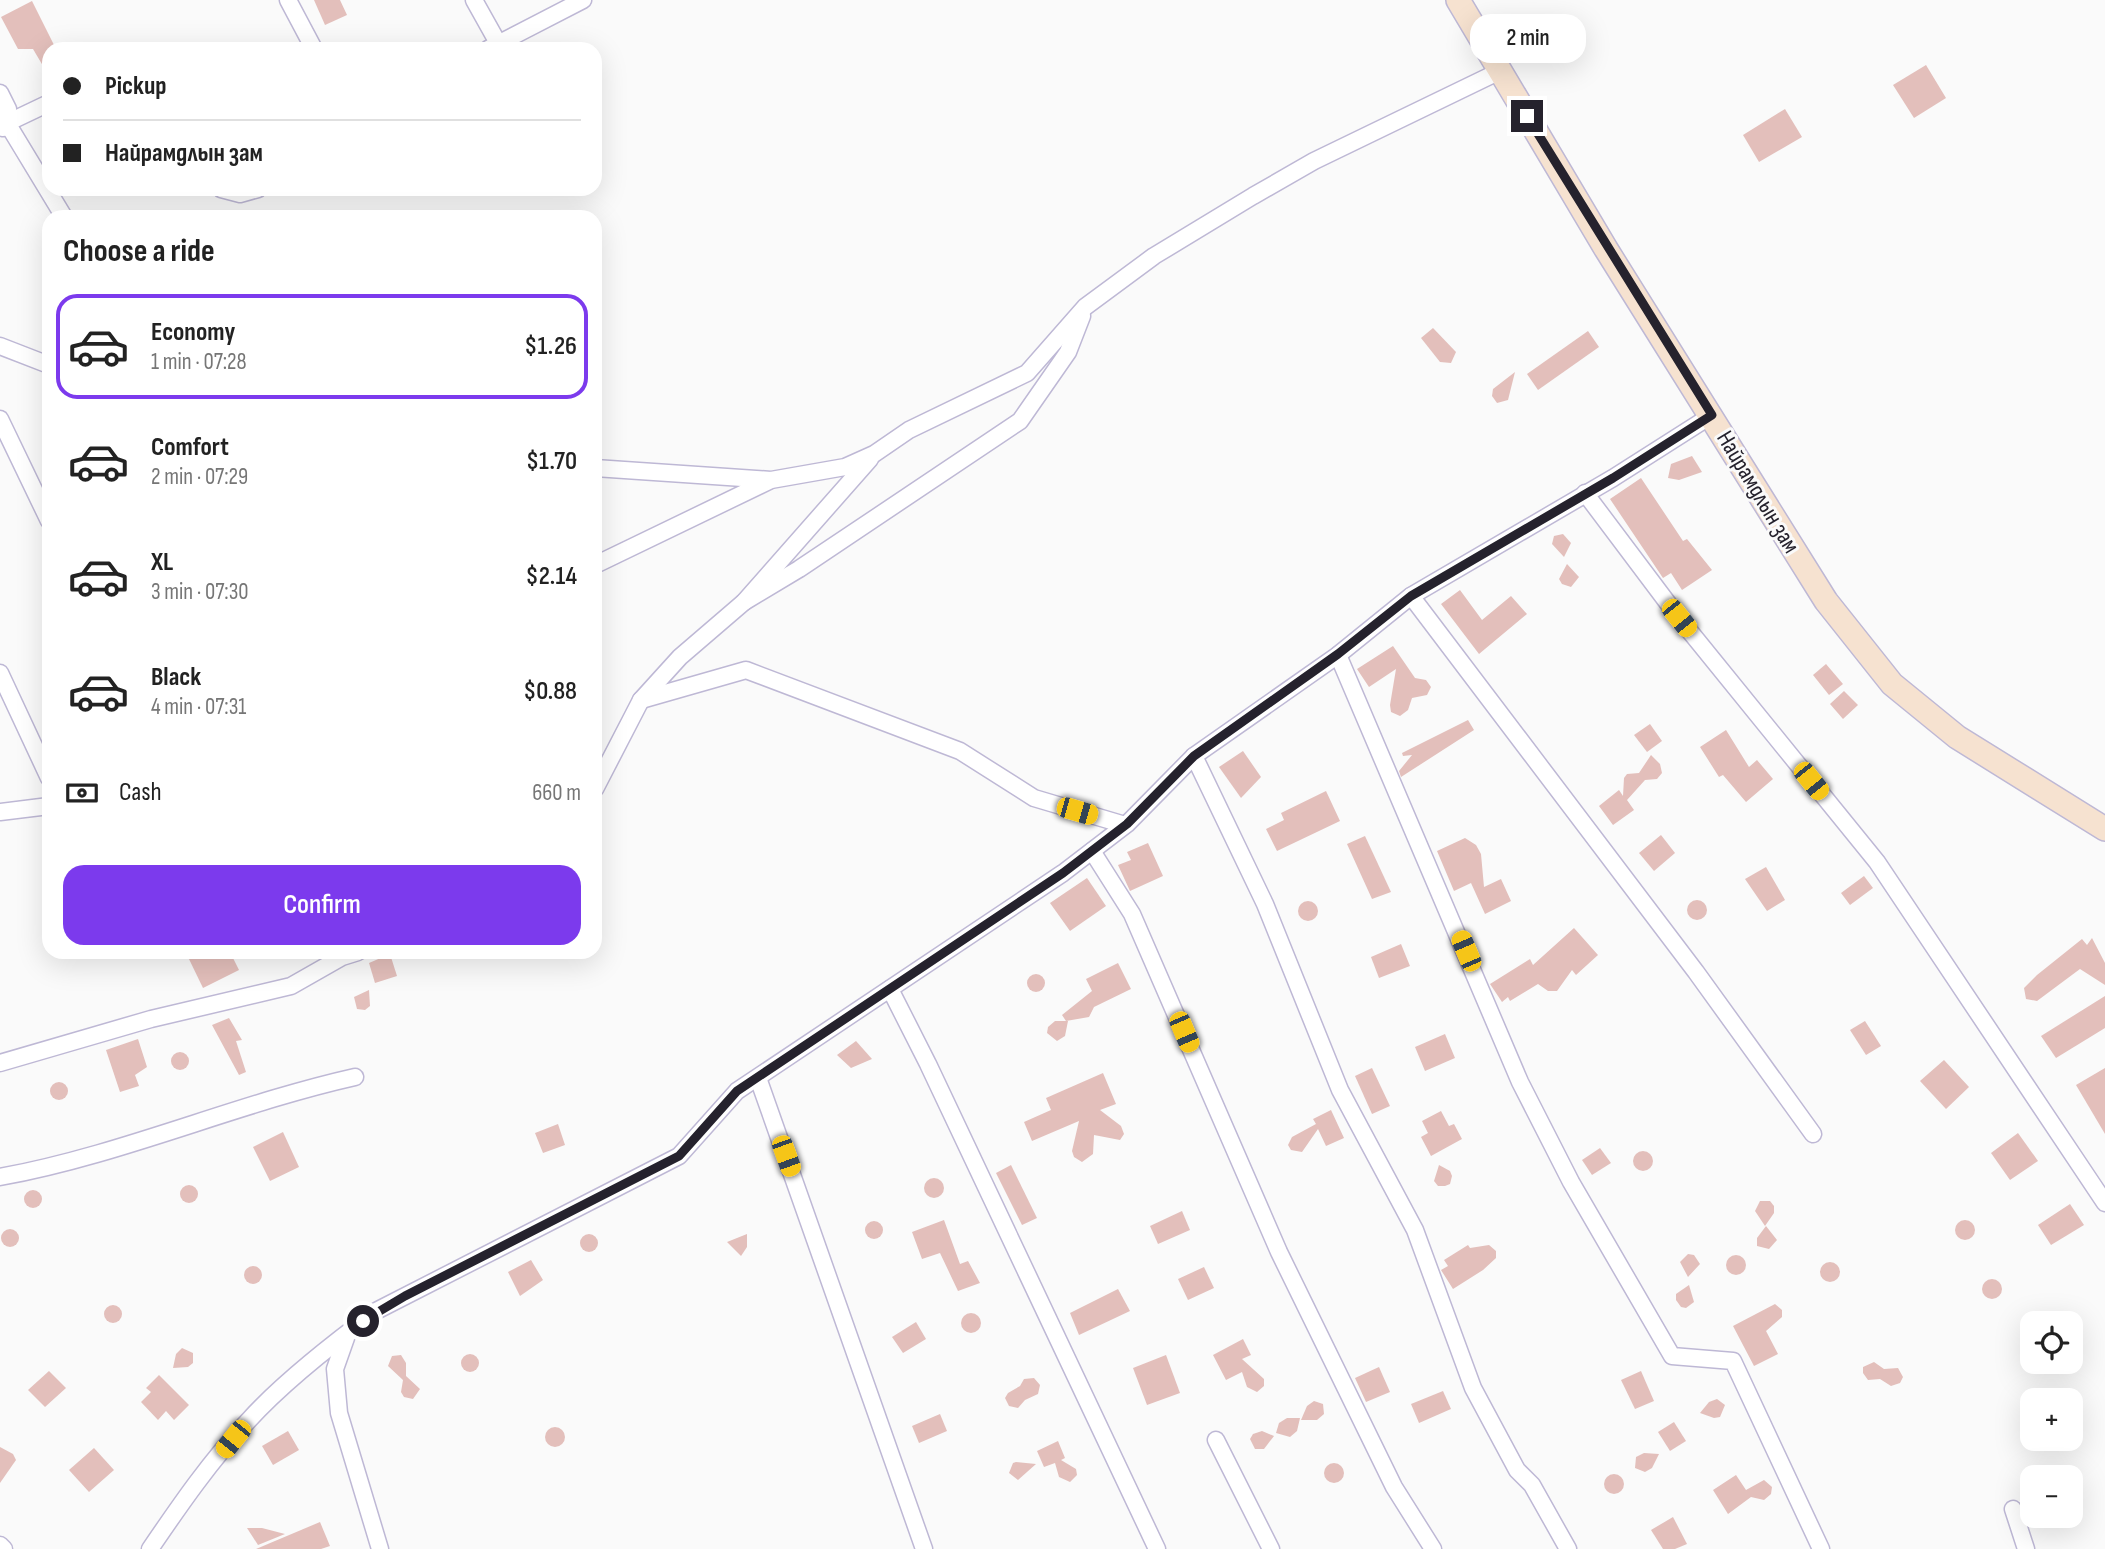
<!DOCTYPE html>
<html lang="en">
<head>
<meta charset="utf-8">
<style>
	:root { --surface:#fff; --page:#f6f6f6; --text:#222; --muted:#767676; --line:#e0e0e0; --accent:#7c3aed }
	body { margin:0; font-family:"Sofia Sans Condensed",sans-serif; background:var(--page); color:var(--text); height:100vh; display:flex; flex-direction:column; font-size:26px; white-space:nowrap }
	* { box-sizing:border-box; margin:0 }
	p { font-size:23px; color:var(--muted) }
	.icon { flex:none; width:38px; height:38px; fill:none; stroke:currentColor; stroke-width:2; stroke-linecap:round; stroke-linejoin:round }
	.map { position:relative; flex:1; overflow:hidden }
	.side { position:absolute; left:42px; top:210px; width:560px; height:749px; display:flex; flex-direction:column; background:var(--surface); border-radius:21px; box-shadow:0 7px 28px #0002 }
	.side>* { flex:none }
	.guide { position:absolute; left:42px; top:42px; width:560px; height:154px; border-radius:21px; box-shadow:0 7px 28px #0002; display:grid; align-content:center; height:154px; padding:0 21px; background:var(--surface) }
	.controls { position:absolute; left:2020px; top:1311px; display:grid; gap:14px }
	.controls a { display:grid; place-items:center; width:63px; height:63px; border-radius:14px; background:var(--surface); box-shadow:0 7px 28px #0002; font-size:35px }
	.end { position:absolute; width:32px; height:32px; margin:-16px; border:9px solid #25222d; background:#fff; box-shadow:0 0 0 4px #fff }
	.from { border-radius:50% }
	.bubble { position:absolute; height:49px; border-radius:21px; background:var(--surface); box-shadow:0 7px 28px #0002; font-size:23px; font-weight:600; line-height:49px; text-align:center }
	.car { position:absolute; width:21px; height:42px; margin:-21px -10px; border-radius:9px; box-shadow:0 0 5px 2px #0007; background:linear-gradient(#f5c518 24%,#345 0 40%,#f5c518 0 76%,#345 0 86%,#f5c518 0) }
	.guide b { display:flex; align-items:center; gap:24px; height:66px; font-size:26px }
	.guide b+b { border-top:2px solid var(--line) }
	.guide i { width:18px; height:18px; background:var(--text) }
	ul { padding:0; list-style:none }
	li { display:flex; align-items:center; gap:21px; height:105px; margin:0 14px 10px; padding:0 7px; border:4px solid transparent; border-radius:21px }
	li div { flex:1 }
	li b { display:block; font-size:26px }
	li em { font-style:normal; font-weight:600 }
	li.active { border-color:var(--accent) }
	li>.icon { width:63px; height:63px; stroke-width:1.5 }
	h2 { padding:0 21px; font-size:32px; line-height:84px }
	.pay { display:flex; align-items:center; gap:18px; height:77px; padding:0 21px; font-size:26px }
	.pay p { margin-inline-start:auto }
	.button { display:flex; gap:14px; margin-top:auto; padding:14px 21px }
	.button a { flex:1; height:80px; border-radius:21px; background:var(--accent); color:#fff; font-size:28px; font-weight:600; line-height:80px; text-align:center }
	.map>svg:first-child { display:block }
	.building { fill:#e3bfbb }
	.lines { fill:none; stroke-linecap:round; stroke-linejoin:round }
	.minor-casing { stroke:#beb8d5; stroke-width:19 }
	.secondary-casing { stroke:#beb8d5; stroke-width:26 }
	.minor { stroke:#fff; stroke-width:16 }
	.secondary { stroke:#f6e2d0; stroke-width:23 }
	.route { stroke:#25222d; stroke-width:9 }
	.labels { text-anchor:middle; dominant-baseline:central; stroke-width:6; stroke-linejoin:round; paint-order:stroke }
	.street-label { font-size:24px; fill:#25222d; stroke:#fafafa }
</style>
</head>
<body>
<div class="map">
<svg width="2105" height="1549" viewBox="0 0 2105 1549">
	<rect width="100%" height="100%" fill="#fafafa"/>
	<g class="building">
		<path d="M314,0H340L347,15L325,25Z"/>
		<path d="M32,1L56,49H49V76L33,49H18L1,17Z"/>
		<path d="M1926,65L1946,98L1914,118L1893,85Z"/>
		<path d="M1785,109L1802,137L1759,162L1743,135Z"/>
		<path d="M1433,328L1456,352L1451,363L1440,362L1421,338Z"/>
		<path d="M1588,331L1599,347L1538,390L1527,374Z"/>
		<path d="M1515,372L1508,400L1497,403L1492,396L1493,389Z"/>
		<path d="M1692,456L1702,472L1679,480L1668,478L1671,464Z"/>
		<path d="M1641,478L1683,541L1687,539L1712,570L1682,590L1671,573L1663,578L1610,499Z"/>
		<path d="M1563,534L1571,543L1564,557L1552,544L1554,536Z"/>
		<path d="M1567,564L1579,577L1571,587L1562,584L1559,579Z"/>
		<path d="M1460,590L1482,620L1511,596L1527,614L1479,654L1441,604Z"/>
		<path d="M1393,646L1415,678L1426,680L1431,687L1427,695L1412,698L1408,710L1400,716L1391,712L1390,705L1396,669L1369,687L1357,669Z"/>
		<path d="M1826,664L1843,684L1829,695L1813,675Z"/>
		<path d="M1844,691L1858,705L1843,719L1830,704Z"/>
		<path d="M1468,720L1474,730L1401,777L1399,771L1412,755L1403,756L1402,753Z"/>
		<path d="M1650,724L1662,741L1647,752L1634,735Z"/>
		<path d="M1726,730L1749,767L1757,760L1773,779L1746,802L1723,775L1719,777L1700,747Z"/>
		<path d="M1243,751L1261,777L1241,798L1219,767Z"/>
		<path d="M1651,755L1660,764L1662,773L1657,779L1645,780L1627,800L1634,810L1613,825L1599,806L1619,790L1623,796L1624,778L1627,774L1639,773Z"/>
		<path d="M1326,791L1340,821L1277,851L1266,829L1284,820L1281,813Z"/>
		<path d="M1661,835L1675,853L1654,871L1639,853Z"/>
		<path d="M1365,836L1391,892L1372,899L1347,844Z"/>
		<path d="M1465,838L1476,845L1481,854L1484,887L1501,879L1511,901L1485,914L1471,883L1454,891L1437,851Z"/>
		<path d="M1148,843L1163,876L1130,891L1118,865L1131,860L1127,852Z"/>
		<path d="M1766,867L1785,900L1767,911L1745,879Z"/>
		<path d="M1864,876L1873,888L1850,905L1841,893Z"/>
		<path d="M1087,878L1106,906L1070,931L1050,903Z"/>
		<circle cx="1697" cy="910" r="10"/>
		<circle cx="1308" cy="911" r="10"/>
		<path d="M1574,928L1598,955L1576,975L1572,970L1557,991H1548L1538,984L1510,1001L1508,997L1502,1002L1490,984L1530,959L1533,965Z"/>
		<path d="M2092,938L2105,963V985L2080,969L2037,1001L2026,999L2024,988L2037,975L2082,939L2087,945Z"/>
		<path d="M1401,944L1410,966L1379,978L1371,957Z"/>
		<path d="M197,952H230L239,970L203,988L188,957Z"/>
		<path d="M390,954L397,976L375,983L369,963Z"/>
		<path d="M1118,963L1131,989L1094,1007L1089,1017L1066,1021L1062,1015L1092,991L1086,979Z"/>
		<circle cx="1036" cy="983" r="9"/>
		<path d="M369,990L370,1006L365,1010L357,1009L354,997Z"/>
		<path d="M2105,996V1028L2056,1058L2041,1036Z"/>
		<path d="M229,1018L242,1040L236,1041L246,1072L239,1075L212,1025Z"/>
		<path d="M1055,1021H1068L1065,1036L1057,1041L1047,1033L1048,1027Z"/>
		<path d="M1865,1021L1881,1046L1866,1055L1850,1030Z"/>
		<path d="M1445,1034L1455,1058L1425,1071L1415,1047Z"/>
		<path d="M138,1039L147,1067L135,1075L139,1086L120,1092L106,1050Z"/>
		<path d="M856,1041L872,1059L851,1068L837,1055Z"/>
		<circle cx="180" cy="1061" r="9"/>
		<path d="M1944,1060L1969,1087L1946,1109L1920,1081Z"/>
		<path d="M1372,1068L1390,1106L1372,1114L1355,1076Z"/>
		<path d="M2105,1068V1134L2076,1085Z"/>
		<path d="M1103,1073L1116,1104L1100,1110L1121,1126L1124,1134L1120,1140L1094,1135L1093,1154L1082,1162L1074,1157L1072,1151L1079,1121L1032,1141L1024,1122L1051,1110L1046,1098Z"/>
		<circle cx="59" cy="1091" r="9"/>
		<path d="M1331,1110L1344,1138L1326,1146L1318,1129L1302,1152L1291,1150L1288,1145L1292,1137L1316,1124L1313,1119Z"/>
		<path d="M1441,1111L1449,1126L1454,1124L1462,1139L1431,1156L1421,1137L1428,1133L1422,1121Z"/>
		<path d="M558,1124L565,1145L543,1153L535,1133Z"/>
		<path d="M283,1132L299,1167L270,1181L253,1147Z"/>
		<path d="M2018,1133L2038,1161L2010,1180L1991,1153Z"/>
		<path d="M1600,1148L1611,1163L1592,1175L1582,1160Z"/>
		<circle cx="1643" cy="1161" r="10"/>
		<path d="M1011,1165L1037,1218L1022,1225L996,1173Z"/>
		<path d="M1439,1165L1450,1171L1452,1176L1450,1184L1445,1186H1438L1434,1181Z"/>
		<circle cx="934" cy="1188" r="10"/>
		<circle cx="189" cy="1194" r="9"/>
		<circle cx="33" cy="1199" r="9"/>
		<path d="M1760,1201H1770L1774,1206V1213L1765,1226L1755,1211Z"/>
		<path d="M2070,1204L2084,1225L2051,1245L2038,1225Z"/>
		<path d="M1182,1211L1190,1230L1158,1244L1150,1226Z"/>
		<path d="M944,1220L960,1264L968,1261L980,1283L958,1291L940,1253L922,1259L912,1232Z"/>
		<circle cx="1965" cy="1230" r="10"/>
		<circle cx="874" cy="1230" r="9"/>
		<path d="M1766,1226L1777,1240L1769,1249L1757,1246V1238Z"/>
		<circle cx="10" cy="1238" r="9"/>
		<circle cx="589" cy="1243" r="9"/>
		<path d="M747,1234V1247L741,1256L727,1242Z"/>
		<path d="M1468,1245L1470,1248L1489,1245L1496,1251V1258L1483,1270L1453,1289L1441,1270L1448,1266L1444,1260Z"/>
		<path d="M1688,1254L1694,1255L1700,1264L1688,1277L1680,1262Z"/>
		<circle cx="1736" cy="1265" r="10"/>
		<path d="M531,1260L543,1280L520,1296L508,1272Z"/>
		<circle cx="1830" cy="1272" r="10"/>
		<circle cx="253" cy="1275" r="9"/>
		<path d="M1204,1267L1214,1288L1188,1300L1178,1279Z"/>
		<circle cx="1992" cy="1289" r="10"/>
		<path d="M1689,1285L1694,1302L1686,1308L1681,1307L1676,1300V1294Z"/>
		<path d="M1118,1289L1130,1311L1079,1335L1070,1313Z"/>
		<path d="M1775,1304L1782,1310V1317L1766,1331L1778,1354L1754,1366L1733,1326Z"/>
		<circle cx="113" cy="1314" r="9"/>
		<circle cx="971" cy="1323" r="10"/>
		<path d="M916,1322L926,1339L903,1353L892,1337Z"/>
		<path d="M1243,1339L1251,1355L1242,1359L1264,1379V1386L1257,1392L1247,1387L1242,1372L1226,1380L1213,1355Z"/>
		<path d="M182,1348L193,1353V1363L188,1367L173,1368L176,1354Z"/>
		<circle cx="470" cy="1363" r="9"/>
		<path d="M401,1355L406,1363V1376L420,1389L413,1399L404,1397L401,1392L403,1380L388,1366L392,1356Z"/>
		<path d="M1166,1355L1180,1393L1147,1405L1133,1368Z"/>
		<path d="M1874,1362L1884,1369L1898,1368L1903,1377L1900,1383L1891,1386L1880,1379L1868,1380L1863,1373V1367Z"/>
		<path d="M1379,1367L1390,1392L1366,1402L1355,1378Z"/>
		<path d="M49,1371L66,1388L45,1407L28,1390Z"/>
		<path d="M1641,1371L1654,1401L1635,1409L1621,1380Z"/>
		<path d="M159,1375L189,1405L174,1420L166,1411L158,1420L141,1402L151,1392L146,1388Z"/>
		<path d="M1034,1378L1040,1385L1038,1394L1025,1400L1018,1408L1009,1406L1005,1398L1008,1393L1020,1386L1024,1379Z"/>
		<path d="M1443,1391L1451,1409L1419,1423L1411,1404Z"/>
		<path d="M1717,1399L1725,1405L1720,1417L1714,1418L1700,1413L1709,1402Z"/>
		<path d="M1314,1401L1323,1404L1324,1414L1317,1420H1301L1307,1406Z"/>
		<path d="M940,1414L947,1431L919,1443L912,1426Z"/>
		<path d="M1287,1418H1300L1297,1431L1290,1437L1276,1433L1279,1423Z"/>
		<path d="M1674,1422L1686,1441L1670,1451L1658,1432Z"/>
		<circle cx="555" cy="1437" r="10"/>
		<path d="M288,1431L299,1450L273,1465L262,1446Z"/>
		<path d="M1262,1431L1274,1436L1264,1449H1255L1250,1439L1253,1434Z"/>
		<path d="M1058,1441L1065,1458L1061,1460L1076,1469L1077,1475L1070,1482L1059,1477L1055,1463L1044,1467L1037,1451Z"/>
		<path d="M0,1447L13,1454L16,1460L0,1483Z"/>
		<path d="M94,1448L114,1470L89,1492L69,1470Z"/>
		<path d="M1644,1453L1659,1454L1652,1468L1645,1472L1635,1468L1636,1457Z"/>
		<path d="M1013,1463L1016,1462L1036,1464L1018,1480L1009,1473Z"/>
		<circle cx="1334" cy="1473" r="10"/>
		<circle cx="1614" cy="1484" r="10"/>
		<path d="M1736,1475L1746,1490L1764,1480L1772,1487L1771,1494L1764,1500L1751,1497L1728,1514L1713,1490Z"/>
		<path d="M1673,1517L1687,1544L1675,1549H1663L1651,1530Z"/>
		<path d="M320,1522L330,1546L321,1549H256Z"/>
		<path d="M247,1528H262L285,1534L258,1545Z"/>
	</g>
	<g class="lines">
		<g class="minor-casing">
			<g id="minor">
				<path d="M288,0L314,49"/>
				<path d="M474,0L498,43"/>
				<path d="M488,49L583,0"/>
				<path d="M0,93L8,109L3,128"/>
				<path d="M49,103L7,123L64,217"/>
				<path d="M221,189L240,194L258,189"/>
				<path d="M0,346L49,365"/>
				<path d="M0,419L49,521"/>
				<path d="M595,468L771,480L845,467L874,454L909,430L1027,373L1085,307L1154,256L1253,196L1314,161L1500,71"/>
				<path d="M1585,493L1679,618L1877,862L2105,1203"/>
				<path d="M595,565L769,481"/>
				<path d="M1411,596L1696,972L1813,1134"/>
				<path d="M744,602L799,569L1020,421L1068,352L1082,316"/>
				<path d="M1338,655L1520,1082L1571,1182L1672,1356L1733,1361L1821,1549"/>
				<path d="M0,673L49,778"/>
				<path d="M641,700L746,670L960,751L1034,798L1125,825"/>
				<path d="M1194,756L1265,904L1340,1090L1415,1230L1473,1388L1517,1470L1532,1485L1568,1549"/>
				<path d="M595,789L641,700L680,657L744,602L870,459"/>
				<path d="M0,812L49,806"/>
				<path d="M1092,851L1132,914L1279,1252L1394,1487L1433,1549"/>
				<path d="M890,989L928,1064L1157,1549"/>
				<path d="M0,1063L151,1019L291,986L342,957L358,952"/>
				<path d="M758,1078L924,1549"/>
				<path d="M0,1177C121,1155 235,1104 355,1077"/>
				<path d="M347,1335L335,1369L339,1413L380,1549"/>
				<path d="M1216,1440L1271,1549"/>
				<path d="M2013,1509L2026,1549"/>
				<path d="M0,1545L4,1549"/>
				<path d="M150,1549C180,1505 211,1460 248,1421C283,1382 336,1341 378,1310L679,1156L737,1091L1063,873L1127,824L1194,756L1338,655L1411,596L1613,478L1712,415"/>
			</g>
		</g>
		<g class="secondary-casing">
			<path id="secondary" d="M1458,0L1606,249L1826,601L1892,684L1957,737L2105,829"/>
		</g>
		<use href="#minor" class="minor"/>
		<use href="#secondary" class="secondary"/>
	</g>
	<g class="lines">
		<path class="route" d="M363,1321L405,1296L679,1156L737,1091L1063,873L1127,824L1194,756L1338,654L1411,596L1613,478L1712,415L1527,116"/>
	</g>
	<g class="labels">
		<g class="street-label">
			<text transform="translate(1758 492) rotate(59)">Найрамдлын зам</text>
		</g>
	</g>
</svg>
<div class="controls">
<a><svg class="icon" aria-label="locate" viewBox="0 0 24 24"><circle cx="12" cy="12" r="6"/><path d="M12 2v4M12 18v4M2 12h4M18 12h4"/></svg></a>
<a>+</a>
<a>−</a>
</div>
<i class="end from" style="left:363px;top:1321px"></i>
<i class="end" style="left:1527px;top:116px"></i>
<div class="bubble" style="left:1470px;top:14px;width:116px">2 min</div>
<i class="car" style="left:1679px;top:618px;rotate:141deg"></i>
<i class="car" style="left:1811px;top:781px;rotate:141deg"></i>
<i class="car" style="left:1077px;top:811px;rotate:106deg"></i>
<i class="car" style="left:1466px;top:951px;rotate:337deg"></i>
<i class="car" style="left:1184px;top:1032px;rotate:157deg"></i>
<i class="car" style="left:786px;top:1156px;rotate:160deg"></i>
<i class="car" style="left:233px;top:1439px;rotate:219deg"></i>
<div class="guide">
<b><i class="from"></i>Pickup</b>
<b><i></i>Найрамдлын зам</b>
</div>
<section class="side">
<h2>Choose a ride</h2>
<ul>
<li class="active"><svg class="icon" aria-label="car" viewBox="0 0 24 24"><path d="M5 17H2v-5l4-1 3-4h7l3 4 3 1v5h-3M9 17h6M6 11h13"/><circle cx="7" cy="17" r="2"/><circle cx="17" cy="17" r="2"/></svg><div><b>Economy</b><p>1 min · 07:28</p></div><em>$1.26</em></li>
<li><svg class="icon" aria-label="car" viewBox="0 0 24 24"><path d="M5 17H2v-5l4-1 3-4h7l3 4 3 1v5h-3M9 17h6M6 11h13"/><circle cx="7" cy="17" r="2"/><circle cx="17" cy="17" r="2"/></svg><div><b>Comfort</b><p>2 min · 07:29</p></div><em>$1.70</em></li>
<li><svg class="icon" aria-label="car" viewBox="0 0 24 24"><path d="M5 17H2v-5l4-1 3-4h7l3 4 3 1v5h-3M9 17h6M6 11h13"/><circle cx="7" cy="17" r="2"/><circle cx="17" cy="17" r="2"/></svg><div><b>XL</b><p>3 min · 07:30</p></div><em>$2.14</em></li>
<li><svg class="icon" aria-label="car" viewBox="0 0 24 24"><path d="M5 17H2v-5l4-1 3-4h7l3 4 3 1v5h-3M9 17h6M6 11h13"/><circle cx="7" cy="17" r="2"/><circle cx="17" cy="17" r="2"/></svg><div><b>Black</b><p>4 min · 07:31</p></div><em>$0.88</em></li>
</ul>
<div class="pay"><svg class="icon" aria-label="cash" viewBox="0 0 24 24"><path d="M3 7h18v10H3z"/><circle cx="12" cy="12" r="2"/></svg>Cash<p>660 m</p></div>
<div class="button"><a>Confirm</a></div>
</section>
</div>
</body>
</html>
